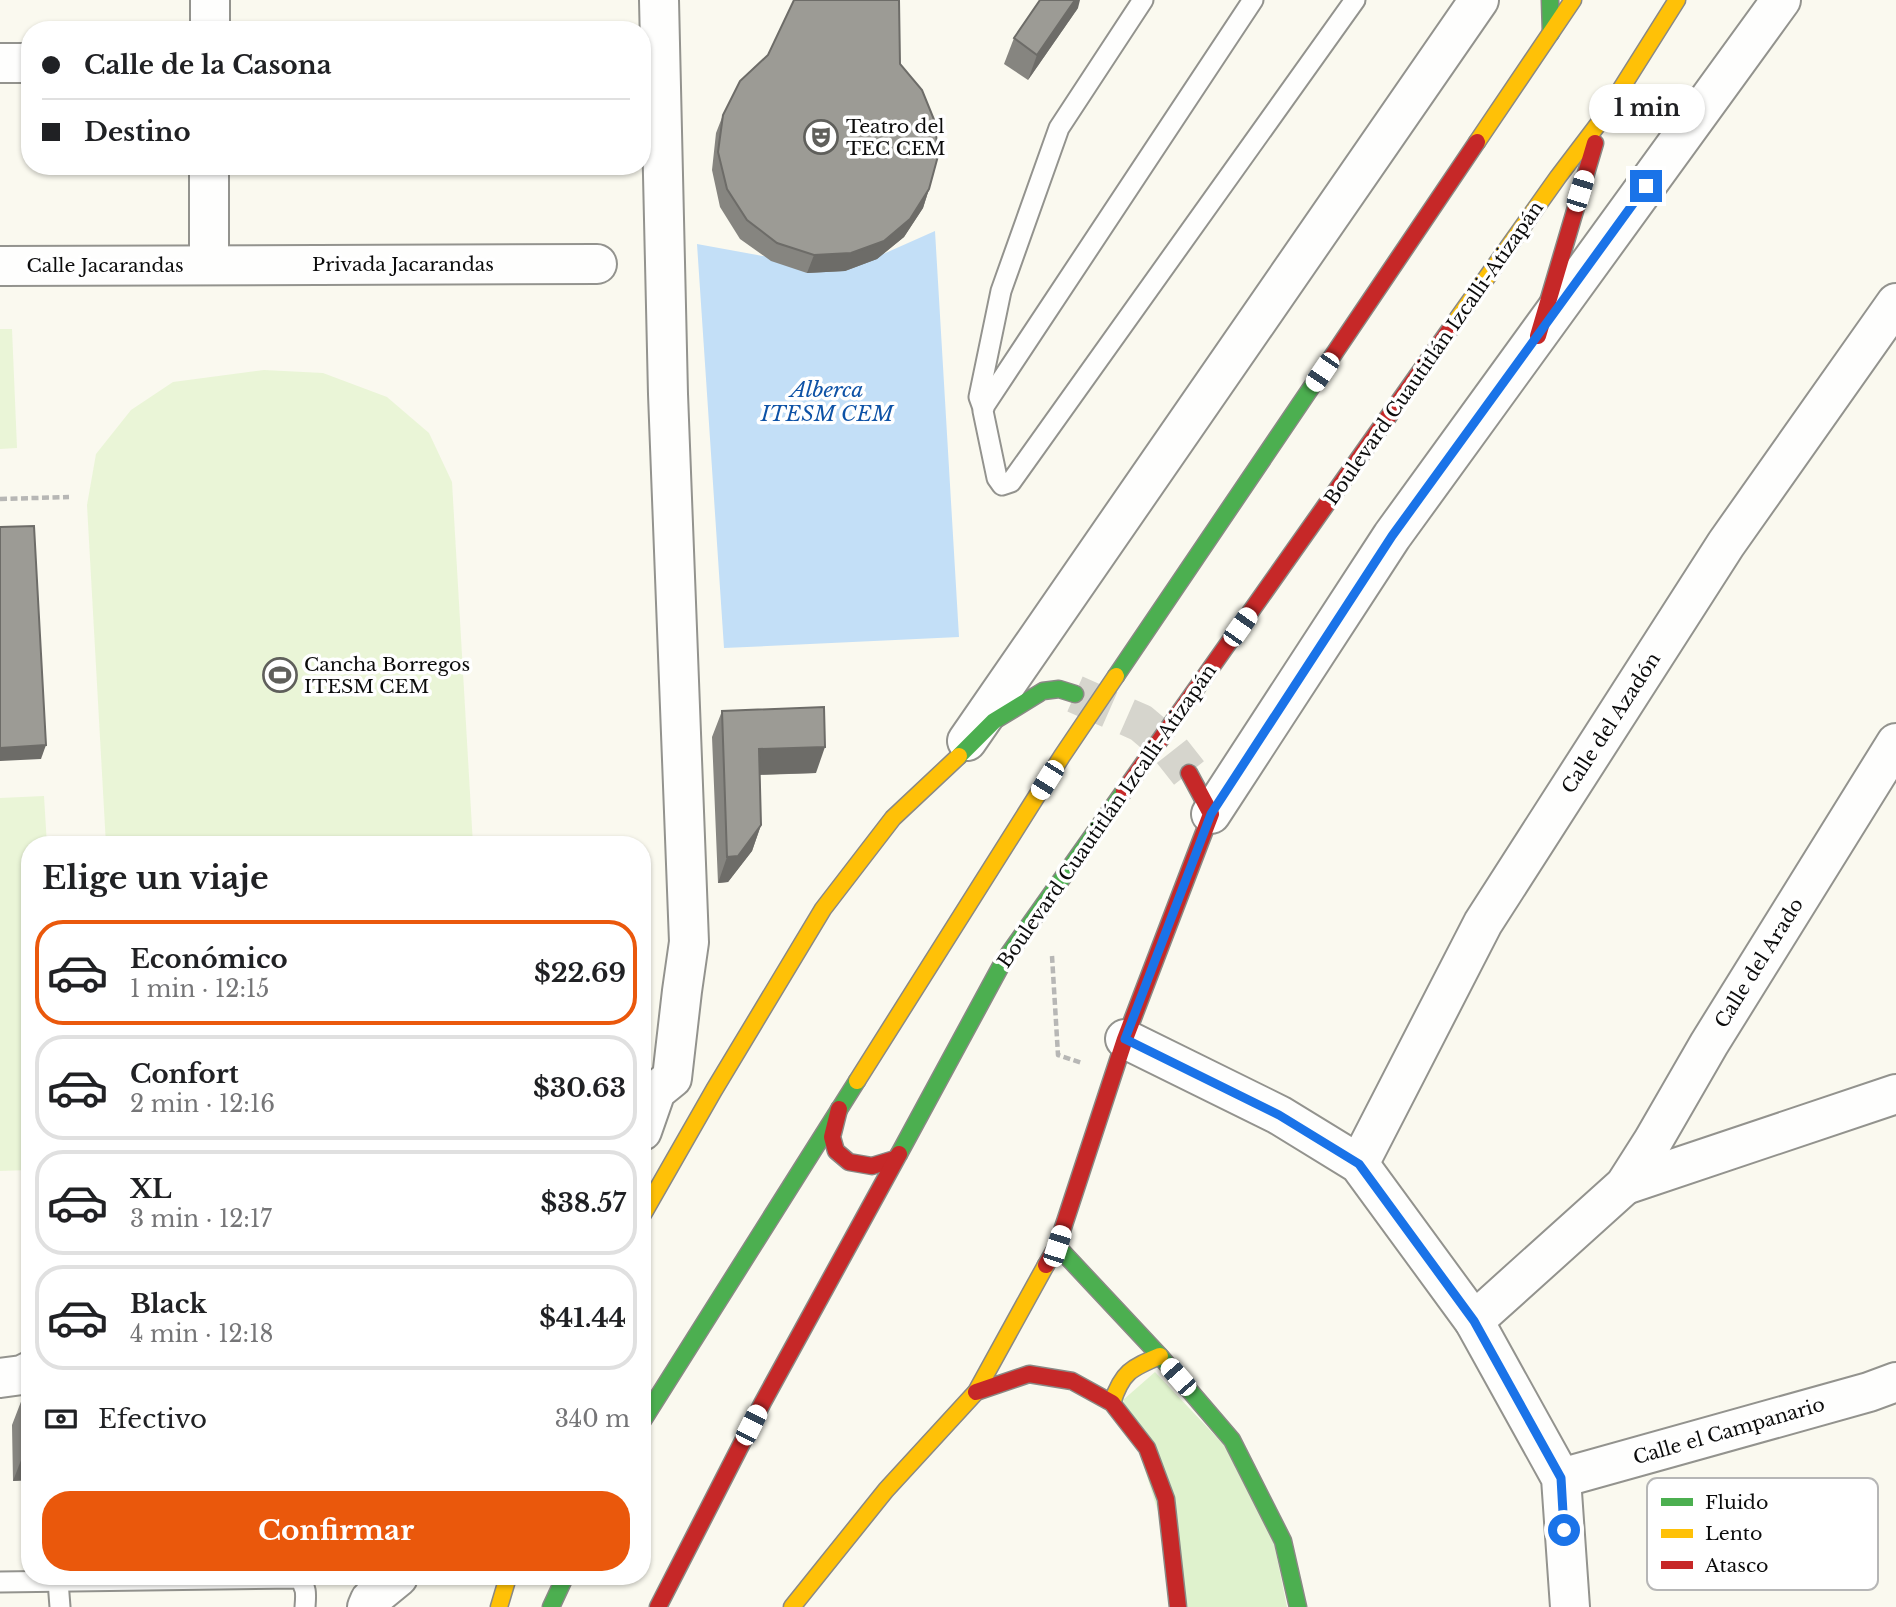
<!DOCTYPE html>
<html lang="es">
<head>
<meta charset="utf-8">
<style>
	:root { --surface:#fff; --page:#f6f6f6; --text:#202124; --muted:#757577; --line:#e0e0e0; --accent:#ea580c }
	body { margin:0; font-family:"Libre Baskerville",serif; background:var(--page); color:var(--text); height:100vh; display:flex; flex-direction:column; font-size:26px; white-space:nowrap }
	* { box-sizing:border-box; margin:0 }
	p { font-size:23px; color:var(--muted) }
	.icon { flex:none; width:38px; height:38px; fill:none; stroke:currentColor; stroke-width:2; stroke-linecap:round; stroke-linejoin:round }
	.map { position:relative; flex:1; overflow:hidden }
	.drawer { position:absolute; left:21px; top:836px; width:630px; height:749px; display:flex; flex-direction:column; background:var(--surface); border-radius:28px; box-shadow:0 2px 5px #0004 }
	.drawer>* { flex:none }
	.hud { position:absolute; left:21px; top:21px; width:630px; height:154px; border-radius:28px; box-shadow:0 2px 5px #0004; display:grid; align-content:center; height:154px; padding:0 21px; background:var(--surface) }
	.end { position:absolute; width:32px; height:32px; margin:-16px; border:9px solid #1a73e8; background:#fff; box-shadow:0 0 0 4px #fff }
	.from { border-radius:50% }
	.bubble { position:absolute; height:49px; border-radius:24px; background:var(--surface); box-shadow:0 2px 5px #0004; font-size:23px; font-weight:700; line-height:49px; text-align:center }
	.car { position:absolute; width:21px; height:42px; margin:-21px -10px; border-radius:9px; box-shadow:0 0 5px 2px #0007; background:linear-gradient(#fff 24%,#345 0 40%,#fff 0 76%,#345 0 86%,#fff 0) }
	.hud b { display:flex; align-items:center; gap:24px; height:66px; font-size:26px }
	.hud b+b { border-top:2px solid var(--line) }
	.hud i { width:18px; height:18px; background:var(--text) }
	ul { padding:0; list-style:none }
	li { display:flex; align-items:center; gap:21px; height:105px; margin:0 14px 10px; padding:0 7px; border:4px solid var(--line); border-radius:28px }
	li div { flex:1 }
	li b { display:block; font-size:26px }
	li em { font-style:normal; font-weight:700 }
	li.current { border-color:var(--accent) }
	li>.icon { width:63px; height:63px; stroke-width:1.5 }
	h2 { padding:0 21px; font-size:32px; line-height:84px }
	.pay { display:flex; align-items:center; gap:18px; height:77px; padding:0 21px; font-size:26px }
	.pay p { margin-inline-start:auto }
	.primary-button { display:flex; gap:14px; margin-top:auto; padding:14px 21px }
	.primary-button a { flex:1; height:80px; border-radius:28px; background:var(--accent); color:#fff; font-size:28px; font-weight:700; line-height:80px; text-align:center }
	.map>svg:first-child { display:block }
	.green { fill:#dff2cd }
	.pitch { fill:#eaf5d7 }
	.water { fill:#c3dff7 }
	.lines { fill:none; stroke-linecap:round; stroke-linejoin:round }
	.secondary-tunnel { stroke:#d6d5cd; stroke-width:38; stroke-dasharray:38 19; stroke-linecap:butt }
	.lane-casing { stroke:#93938e; stroke-width:23 }
	.street-casing { stroke:#93938e; stroke-width:42 }
	.fast-casing { stroke:#8a8985; stroke-width:19 }
	.slow-casing { stroke:#8a8985; stroke-width:19 }
	.jam-casing { stroke:#8a8985; stroke-width:19 }
	.path { stroke:#b7b7b5; stroke-width:4.5; stroke-dasharray:7 3.5; stroke-linecap:butt }
	.lane { stroke:#fefefd; stroke-width:19 }
	.street { stroke:#fefefd; stroke-width:38 }
	.fast { stroke:#4caf50; stroke-width:16 }
	.slow { stroke:#ffc107; stroke-width:16 }
	.jam { stroke:#c62828; stroke-width:16 }
	.wall { fill:#868580 }
	.shaded-wall { fill:#6d6c68 }
	.building { fill:#9c9b95; stroke:#6d6c68; stroke-width:2 }
	.route { stroke:#1a73e8; stroke-width:9 }
	.labels { text-anchor:middle; dominant-baseline:central; stroke-width:7; stroke-linejoin:round; paint-order:stroke }
	.poi-label { font-size:19px; fill:#0c0c0c; stroke:#fff; text-anchor:start }
	.street-label { font-size:19px; fill:#0c0c0c; stroke:#fff }
	.water-label { font-size:21px; font-style:italic; fill:#0d52a6; stroke:#fff }
	.key { fill:#fff; stroke:#b6b6b6; stroke-width:2 }
	.key-label { font-size:19px; fill:#0c0c0c }
</style>
</head>
<body>
<div class="map">
<svg width="1896" height="1607" viewBox="0 0 1896 1607">
	<rect width="100%" height="100%" fill="#faf9ef"/>
	<path class="green" d="M1155,1372L1226,1447L1274,1543L1287,1607H1188L1123,1400Z"/>
	<g class="pitch">
		<path d="M0,329H12L17,448L0,449Z"/>
		<path d="M264,370L323,373L387,397L429,433L452,482L473,845H106L87,505L96,454L131,410L173,382Z"/>
		<path d="M44,796L47,845H30V1170L0,1171V798Z"/>
	</g>
	<path class="water" d="M935,231L959,637L724,648L697,244L845,271Z"/>
	<g class="lines">
		<path class="secondary-tunnel" d="M1075,694L1141,723L1167,745L1189,773"/>
		<g class="lane-casing">
			<g id="lane">
				<path d="M1253,0L985,405L983,411L997,478L1002,485L1011,482L1355,0"/>
				<path d="M983,408L979,397L1001,291L1059,128L1143,0"/>
				<path d="M58,1581L60,1607"/>
				<path d="M0,1582L298,1578C307,1586 306,1595 305,1607"/>
			</g>
		</g>
		<g class="street-casing">
			<g id="street">
				<path d="M210,30V0"/>
				<path d="M0,63H30"/>
				<path d="M209,265V166"/>
				<path d="M0,266L597,264"/>
				<path d="M967,741L1479,0"/>
				<path d="M1211,814L1392,536L1781,0"/>
				<path d="M1125,1039L1279,1115L1359,1164L1474,1321L1561,1478L1570,1607"/>
				<path d="M642,1131L656,1091L672,1078L682,991L689,942L668,394L659,0"/>
				<path d="M1359,1164L1483,923L1726,544L1896,303"/>
				<path d="M1625,1185L1896,1094"/>
				<path d="M1474,1321L1625,1185L1653,1141L1709,1044L1896,743"/>
				<path d="M0,1378L22,1375L30,1371"/>
				<path d="M1561,1478L1869,1392L1896,1382"/>
				<path d="M367,1607L370,1600L398,1577"/>
			</g>
		</g>
		<g class="fast-casing">
			<g id="fast">
				<path d="M1550,0L1551,33"/>
				<path d="M1116,676L1319,376"/>
				<path d="M959,756L994,721L1043,691L1059,689L1075,694"/>
				<path d="M899,1154L1003,962L1124,791"/>
				<path d="M1057,1246L1160,1356L1232,1440L1283,1541L1298,1607"/>
				<path d="M642,1422L857,1081"/>
				<path d="M551,1607L565,1577"/>
			</g>
		</g>
		<g class="slow-casing">
			<g id="slow">
				<path d="M1477,142L1573,0"/>
				<path d="M1453,325L1558,177L1602,119L1677,0"/>
				<path d="M857,1081L1062,756L1116,676"/>
				<path d="M642,1216L714,1090L823,909L893,818L959,756"/>
				<path d="M1112,1403C1122,1372 1131,1368 1160,1356"/>
				<path d="M499,1607L508,1577"/>
				<path d="M792,1607L886,1490L976,1392L1046,1265"/>
			</g>
		</g>
		<g class="jam-casing">
			<g id="jam">
				<path d="M1538,336L1595,143"/>
				<path d="M1319,376L1477,142"/>
				<path d="M1124,791L1453,325"/>
				<path d="M839,1109L832,1137L836,1151L849,1162L872,1166L895,1159"/>
				<path d="M1046,1265L1057,1246L1125,1039L1211,814L1189,773"/>
				<path d="M976,1392L1029,1374L1072,1381L1112,1403L1147,1448L1166,1499L1178,1607"/>
				<path d="M658,1607L763,1402L899,1154"/>
			</g>
		</g>
		<g class="path">
			<path d="M0,499L69,497"/>
			<path d="M1052,956L1058,1055L1082,1063"/>
		</g>
		<use href="#lane" class="lane"/>
		<use href="#street" class="street"/>
		<use href="#fast" class="fast"/>
		<use href="#slow" class="slow"/>
		<use href="#jam" class="jam"/>
	</g>
	<g class="wall">
		<path d="M793,0H899L900,64L929,189L923,208L904,237L877,259L845,271L807,273L771,261L740,239L720,207L712,170L716,133L723,115L768,55L793,3Z"/>
		<path d="M1078,8L1028,80L1004,64L1014,38Z"/>
		<path d="M722,711L816,773L760,775L761,825L752,851L728,882L718,883L712,737Z"/>
		<path d="M30,1374V1480L13,1481L12,1425L22,1399H23V1392Z"/>
	</g>
	<g class="shaded-wall">
		<path d="M1075,0H1080L1078,8L1028,80L1037,55Z"/>
		<path d="M929,189L923,208L904,237L877,259L845,271L807,273L814,255Z"/>
		<path d="M46,745L41,759L0,761V748Z"/>
		<path d="M825,747L816,773L749,775L759,749Z"/>
		<path d="M761,825L752,851L728,882L718,883L727,857Z"/>
		<path d="M23,1455H30V1480L13,1481Z"/>
	</g>
	<g class="building">
		<path d="M794,0H899L900,64L922,90L935,122L938,156L929,189L910,219L884,241L851,253L814,255L777,243L747,220L727,189L718,152L723,115L740,81L768,55Z"/>
		<path d="M1040,0H1075L1037,55L1014,38Z"/>
		<path d="M34,526L46,745L0,748V527Z"/>
		<path d="M824,707L825,747L759,749L761,825L738,856L727,857L722,711Z"/>
		<path d="M22,1399H30V1455H23Z"/>
	</g>
	<g class="lines">
		<path class="route" d="M1564,1530L1561,1478L1474,1321L1359,1164L1279,1115L1125,1039L1211,814L1392,536L1646,186"/>
	</g>
	<defs>
		<g id="theatre-ring" transform="scale(1.75)"><circle r="9.5" fill="#fff" stroke="#5f5f5b" stroke-width="1.5"/><path d="M-5-5.5Q0-4 5-5.5V0Q5 5 0 6Q-5 5-5 0ZM-3.3-2.5H-1v1.5H-3.3ZM1-2.5H3.3v1.5H1ZM-2.8 1Q0 5.5 2.8 1Z" fill="#5f5f5b"/></g>
		<g id="stadium-ring" transform="scale(1.75)"><circle r="9.5" fill="#fff" stroke="#5f5f5b" stroke-width="1.5"/><path d="M0-5a6.5 5 0 1 0 0 10a6.5 5 0 1 0 0-10ZM-3.5-1.8h7v3.6h-7Z" fill="#5f5f5b"/></g>
	</defs>
	<g fill-rule="evenodd">
		<use href="#theatre-ring" x="821" y="137"/>
		<use href="#stadium-ring" x="280" y="675"/>
	</g>
	<g class="labels">
		<g class="poi-label">
			<text x="846" y="126">Teatro del<tspan x="846" dy="22">TEC CEM</tspan></text>
			<text x="304" y="664">Cancha Borregos<tspan x="304" dy="22">ITESM CEM</tspan></text>
		</g>
		<g class="street-label">
			<text x="403" y="264">Privada Jacarandas</text>
			<text x="105" y="265">Calle Jacarandas</text>
			<text transform="translate(1434 353) rotate(-55)">Boulevard Cuautitlán Izcalli-Atizapán</text>
			<text transform="translate(1611 723) rotate(-57)">Calle del Azadón</text>
			<text transform="translate(1107 816) rotate(-55)">Boulevard Cuautitlán Izcalli-Atizapán</text>
			<text transform="translate(1759 963) rotate(-58)">Calle del Arado</text>
			<text transform="translate(1729 1431) rotate(-16)">Calle el Campanario</text>
		</g>
		<g class="water-label">
			<text x="827" y="390">Alberca<tspan x="827" dy="24">ITESM CEM</tspan></text>
		</g>
	</g>
	<rect x="1647" y="1478" width="231" height="112" rx="10" class="key"/>
	<rect x="1661" y="1498" width="32" height="8" fill="#4caf50"/>
	<rect x="1661" y="1529" width="32" height="9" fill="#ffc107"/>
	<rect x="1661" y="1561" width="32" height="8" fill="#c62828"/>
	<g class="key-label">
		<text x="1705" y="1509">Fluido</text>
		<text x="1705" y="1540">Lento</text>
		<text x="1705" y="1572">Atasco</text>
	</g>
</svg>
<i class="end from" style="left:1564px;top:1530px"></i>
<i class="end" style="left:1646px;top:186px"></i>
<div class="bubble" style="left:1589px;top:84px;width:116px">1 min</div>
<i class="car" style="left:1580px;top:191px;rotate:17deg"></i>
<i class="car" style="left:1322px;top:372px;rotate:214deg"></i>
<i class="car" style="left:1240px;top:627px;rotate:35deg"></i>
<i class="car" style="left:1047px;top:780px;rotate:212deg"></i>
<i class="car" style="left:1057px;top:1246px;rotate:18deg"></i>
<i class="car" style="left:1178px;top:1377px;rotate:319deg"></i>
<i class="car" style="left:751px;top:1425px;rotate:27deg"></i>
<div class="hud">
<b><i class="from"></i>Calle de la Casona</b>
<b><i></i>Destino</b>
</div>
<section class="drawer">
<h2>Elige un viaje</h2>
<ul>
<li class="current"><svg class="icon" aria-label="car" viewBox="0 0 24 24"><path d="M5 17H2v-5l4-1 3-4h7l3 4 3 1v5h-3M9 17h6M6 11h13"/><circle cx="7" cy="17" r="2"/><circle cx="17" cy="17" r="2"/></svg><div><b>Económico</b><p>1 min · 12:15</p></div><em>$22.69</em></li>
<li><svg class="icon" aria-label="car" viewBox="0 0 24 24"><path d="M5 17H2v-5l4-1 3-4h7l3 4 3 1v5h-3M9 17h6M6 11h13"/><circle cx="7" cy="17" r="2"/><circle cx="17" cy="17" r="2"/></svg><div><b>Confort</b><p>2 min · 12:16</p></div><em>$30.63</em></li>
<li><svg class="icon" aria-label="car" viewBox="0 0 24 24"><path d="M5 17H2v-5l4-1 3-4h7l3 4 3 1v5h-3M9 17h6M6 11h13"/><circle cx="7" cy="17" r="2"/><circle cx="17" cy="17" r="2"/></svg><div><b>XL</b><p>3 min · 12:17</p></div><em>$38.57</em></li>
<li><svg class="icon" aria-label="car" viewBox="0 0 24 24"><path d="M5 17H2v-5l4-1 3-4h7l3 4 3 1v5h-3M9 17h6M6 11h13"/><circle cx="7" cy="17" r="2"/><circle cx="17" cy="17" r="2"/></svg><div><b>Black</b><p>4 min · 12:18</p></div><em>$41.44</em></li>
</ul>
<div class="pay"><svg class="icon" aria-label="cash" viewBox="0 0 24 24"><path d="M3 7h18v10H3z"/><circle cx="12" cy="12" r="2"/></svg>Efectivo<p>340 m</p></div>
<div class="primary-button"><a>Confirmar</a></div>
</section>
</div>
</body>
</html>
